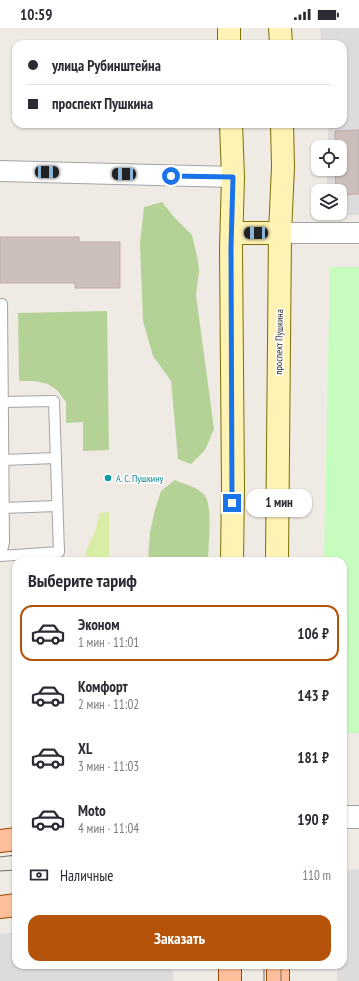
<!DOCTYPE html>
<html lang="ru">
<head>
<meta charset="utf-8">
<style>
	:root { --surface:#fff; --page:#f7f7f7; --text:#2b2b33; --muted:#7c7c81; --line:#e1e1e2; --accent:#b45309 }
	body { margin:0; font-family:"PT Sans Narrow",sans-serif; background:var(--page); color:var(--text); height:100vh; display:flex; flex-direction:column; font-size:15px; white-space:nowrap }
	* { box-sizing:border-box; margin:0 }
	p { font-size:13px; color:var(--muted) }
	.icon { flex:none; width:22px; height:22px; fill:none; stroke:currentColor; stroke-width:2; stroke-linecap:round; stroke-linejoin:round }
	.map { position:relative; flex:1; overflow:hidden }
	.sheet { position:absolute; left:12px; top:529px; width:335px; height:412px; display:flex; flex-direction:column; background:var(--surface); border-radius:12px; box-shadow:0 1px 3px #0004 }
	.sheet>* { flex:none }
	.guide { position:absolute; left:12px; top:12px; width:335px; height:88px; border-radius:12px; box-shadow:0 1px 3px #0004; display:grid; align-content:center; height:88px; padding:0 16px; background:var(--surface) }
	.fabs { position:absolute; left:311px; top:112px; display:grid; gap:8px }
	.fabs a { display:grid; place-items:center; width:36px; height:36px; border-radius:8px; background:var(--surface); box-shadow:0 1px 3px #0004; font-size:20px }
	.end { position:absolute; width:18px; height:18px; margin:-9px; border:5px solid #1a73e8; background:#fff; box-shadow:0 0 0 2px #fff }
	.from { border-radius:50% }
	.bubble { position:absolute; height:28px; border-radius:12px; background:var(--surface); box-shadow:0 1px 3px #0004; font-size:13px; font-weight:700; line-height:28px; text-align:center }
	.car { position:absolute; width:12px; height:24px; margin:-12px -6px; border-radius:5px; box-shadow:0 0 3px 1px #0007; background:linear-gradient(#222 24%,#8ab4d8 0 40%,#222 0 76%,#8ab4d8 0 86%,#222 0) }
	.guide b { display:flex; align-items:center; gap:14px; height:38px; font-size:15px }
	.guide b+b { border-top:1px solid var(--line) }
	.guide i { width:10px; height:10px; background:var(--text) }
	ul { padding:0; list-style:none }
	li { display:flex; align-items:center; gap:12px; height:56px; margin:0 8px 6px; padding:0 8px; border:2px solid transparent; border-radius:12px }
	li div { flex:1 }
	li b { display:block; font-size:15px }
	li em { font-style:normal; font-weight:700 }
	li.selected { border-color:var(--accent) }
	li>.icon { width:36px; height:36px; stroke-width:1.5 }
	h2 { padding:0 16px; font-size:18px; line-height:48px }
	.pay { display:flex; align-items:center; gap:10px; height:44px; padding:0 16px; font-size:15px }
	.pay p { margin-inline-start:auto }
	.action { display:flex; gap:8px; margin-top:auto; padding:8px 16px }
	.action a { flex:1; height:46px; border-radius:12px; background:var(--accent); color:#fff; font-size:16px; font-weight:700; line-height:46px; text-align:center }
	.status { display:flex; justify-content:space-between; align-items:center; height:28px; padding:0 20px; background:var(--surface); direction:ltr }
	.status svg { height:11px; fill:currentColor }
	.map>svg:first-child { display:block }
	.residential { fill:#dddbdc }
	.grass { fill:#d8eea6 }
	.forest { fill:#b4d296 }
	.park { fill:#c6fdbe }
	.building { fill:#ccbeba; stroke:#c3aca5 }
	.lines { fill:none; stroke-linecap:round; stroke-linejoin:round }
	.service-casing { stroke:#a3a3a3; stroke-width:12 }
	.minor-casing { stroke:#a3a3a3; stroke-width:22 }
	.tertiary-casing { stroke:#a3a3a3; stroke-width:24 }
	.secondary-casing { stroke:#7b7000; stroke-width:24 }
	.primary-casing { stroke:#994800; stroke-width:24 }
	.service { stroke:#fff; stroke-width:10 }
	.minor { stroke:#fff; stroke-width:20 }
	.tertiary { stroke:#fff; stroke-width:22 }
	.secondary { stroke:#fef3b4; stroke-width:22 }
	.primary { stroke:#ffbf9a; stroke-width:22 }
	.tram { stroke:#6d6d6d; stroke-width:1 }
	.route { stroke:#1a73e8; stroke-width:5 }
	.culture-dot { fill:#0f9aa8; stroke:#fff; stroke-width:1.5 }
	.labels { text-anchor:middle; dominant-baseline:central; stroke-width:3; stroke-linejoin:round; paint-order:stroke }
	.street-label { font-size:10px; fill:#1f1f1f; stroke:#fff }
	.culture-label { font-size:10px; fill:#0d838f; stroke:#fff; text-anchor:start }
</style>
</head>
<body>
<div class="status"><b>10:59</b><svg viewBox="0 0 49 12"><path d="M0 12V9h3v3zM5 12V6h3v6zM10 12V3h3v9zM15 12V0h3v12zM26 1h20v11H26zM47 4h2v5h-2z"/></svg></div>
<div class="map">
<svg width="359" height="953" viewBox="0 0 359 953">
	<rect width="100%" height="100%" fill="#f0eae4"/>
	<g class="residential">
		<path d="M320,0H359V187H326V185H340V163H327V141H340V119H328V96H343V16H321Z"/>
		<path d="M359,841V953H337V937H343V842Z"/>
		<path d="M16,904V937H173V953H0V906Z"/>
	</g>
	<path class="grass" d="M109,484V533H90L85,525L95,503L100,485Z"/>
	<g class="forest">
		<path d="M162,174L174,189L192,207L198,233L199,243L196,267L214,401L205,422L191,436L178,431L171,353L153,328L143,293L140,215L144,179Z"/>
		<path d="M107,283L109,422L83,423V394L66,395V374L57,362L48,356L34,353H19L18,285Z"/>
		<path d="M175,452C183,456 199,459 205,468C213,479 208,519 208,533H148L150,504L155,482L161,463Z"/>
	</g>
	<path class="park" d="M330,239H359V705H343V533H324Z"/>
	<g class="building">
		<path d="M359,102V166L340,167V163H336L335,141H340V119H335V103Z"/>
		<path d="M0,209H79V214H120V260H75V255H0Z"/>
	</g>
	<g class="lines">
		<g class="service-casing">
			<g id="service">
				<path d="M3,432L56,430"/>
				<path d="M3,480L57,478"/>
				<path d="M0,525L2,522L4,515L2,276"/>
				<path d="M0,528L59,524L54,373L3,374"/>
			</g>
		</g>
		<g class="minor-casing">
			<g id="minor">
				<path d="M0,143L233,149"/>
				<path d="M280,205H359"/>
			</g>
		</g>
		<g class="tertiary-casing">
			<path id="tertiary" d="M343,789H359"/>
		</g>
		<g class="secondary-casing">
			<g id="secondary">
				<path d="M229,0V16"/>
				<path d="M280,0L281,16"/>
				<path d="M231,96L233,149L231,220L233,460L232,533"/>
				<path d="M232,205H280"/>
				<path d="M277,533L280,205L283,139L282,96"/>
			</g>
		</g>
		<g class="primary-casing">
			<g id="primary">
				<path d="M0,813L16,811"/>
				<path d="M0,879L16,877"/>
				<path d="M230,937V953"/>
				<path d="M278,937V953"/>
			</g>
		</g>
		<use href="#service" class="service"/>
		<use href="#minor" class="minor"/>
		<use href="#tertiary" class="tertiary"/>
		<use href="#secondary" class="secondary"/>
		<use href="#primary" class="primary"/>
		<g class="tram">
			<path d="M0,829L16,827"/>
			<path d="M0,843L16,842"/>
			<path d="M264,937V953"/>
			<path d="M281,953V937"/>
		</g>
	</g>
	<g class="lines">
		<path class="route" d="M171,148L233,149L231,220L232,475"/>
	</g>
	<circle class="culture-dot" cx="108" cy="450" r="4"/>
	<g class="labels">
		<g class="street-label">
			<text transform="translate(279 314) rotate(-89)">проспект Пушкина</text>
		</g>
		<g class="culture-label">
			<text x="116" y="450">А. С. Пушкину</text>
		</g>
	</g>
</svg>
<div class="fabs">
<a><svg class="icon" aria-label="locate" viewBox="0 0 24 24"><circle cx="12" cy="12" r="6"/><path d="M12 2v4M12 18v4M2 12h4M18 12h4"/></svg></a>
<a><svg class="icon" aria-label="layers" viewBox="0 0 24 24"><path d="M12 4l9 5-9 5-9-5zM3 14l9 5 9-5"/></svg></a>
</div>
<i class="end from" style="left:171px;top:148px"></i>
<i class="end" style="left:232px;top:475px"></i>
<div class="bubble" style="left:246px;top:461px;width:66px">1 мин</div>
<i class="car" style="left:47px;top:144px;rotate:91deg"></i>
<i class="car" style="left:124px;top:146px;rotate:271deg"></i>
<i class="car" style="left:256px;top:205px;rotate:270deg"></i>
<div class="guide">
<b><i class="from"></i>улица Рубинштейна</b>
<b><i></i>проспект Пушкина</b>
</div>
<section class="sheet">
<h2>Выберите тариф</h2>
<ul>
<li class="selected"><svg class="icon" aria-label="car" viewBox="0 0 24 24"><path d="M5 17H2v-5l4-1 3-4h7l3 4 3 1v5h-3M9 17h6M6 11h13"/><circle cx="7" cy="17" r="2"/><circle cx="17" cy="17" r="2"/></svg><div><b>Эконом</b><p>1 мин · 11:01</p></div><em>106 ₽</em></li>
<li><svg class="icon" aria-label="car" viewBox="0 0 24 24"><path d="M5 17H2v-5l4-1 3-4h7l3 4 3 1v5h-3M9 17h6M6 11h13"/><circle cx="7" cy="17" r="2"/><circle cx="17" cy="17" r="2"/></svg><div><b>Комфорт</b><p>2 мин · 11:02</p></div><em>143 ₽</em></li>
<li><svg class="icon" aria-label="car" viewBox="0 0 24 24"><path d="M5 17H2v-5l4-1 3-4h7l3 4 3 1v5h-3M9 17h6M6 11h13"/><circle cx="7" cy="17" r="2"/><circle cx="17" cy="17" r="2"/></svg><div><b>XL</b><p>3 мин · 11:03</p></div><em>181 ₽</em></li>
<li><svg class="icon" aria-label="car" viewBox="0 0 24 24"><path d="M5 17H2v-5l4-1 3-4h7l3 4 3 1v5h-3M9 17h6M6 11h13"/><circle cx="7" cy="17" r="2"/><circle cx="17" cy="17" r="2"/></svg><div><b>Moto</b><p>4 мин · 11:04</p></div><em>190 ₽</em></li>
</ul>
<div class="pay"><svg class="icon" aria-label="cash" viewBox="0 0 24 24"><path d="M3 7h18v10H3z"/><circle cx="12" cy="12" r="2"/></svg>Наличные<p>110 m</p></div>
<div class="action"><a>Заказать</a></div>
</section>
</div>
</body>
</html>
